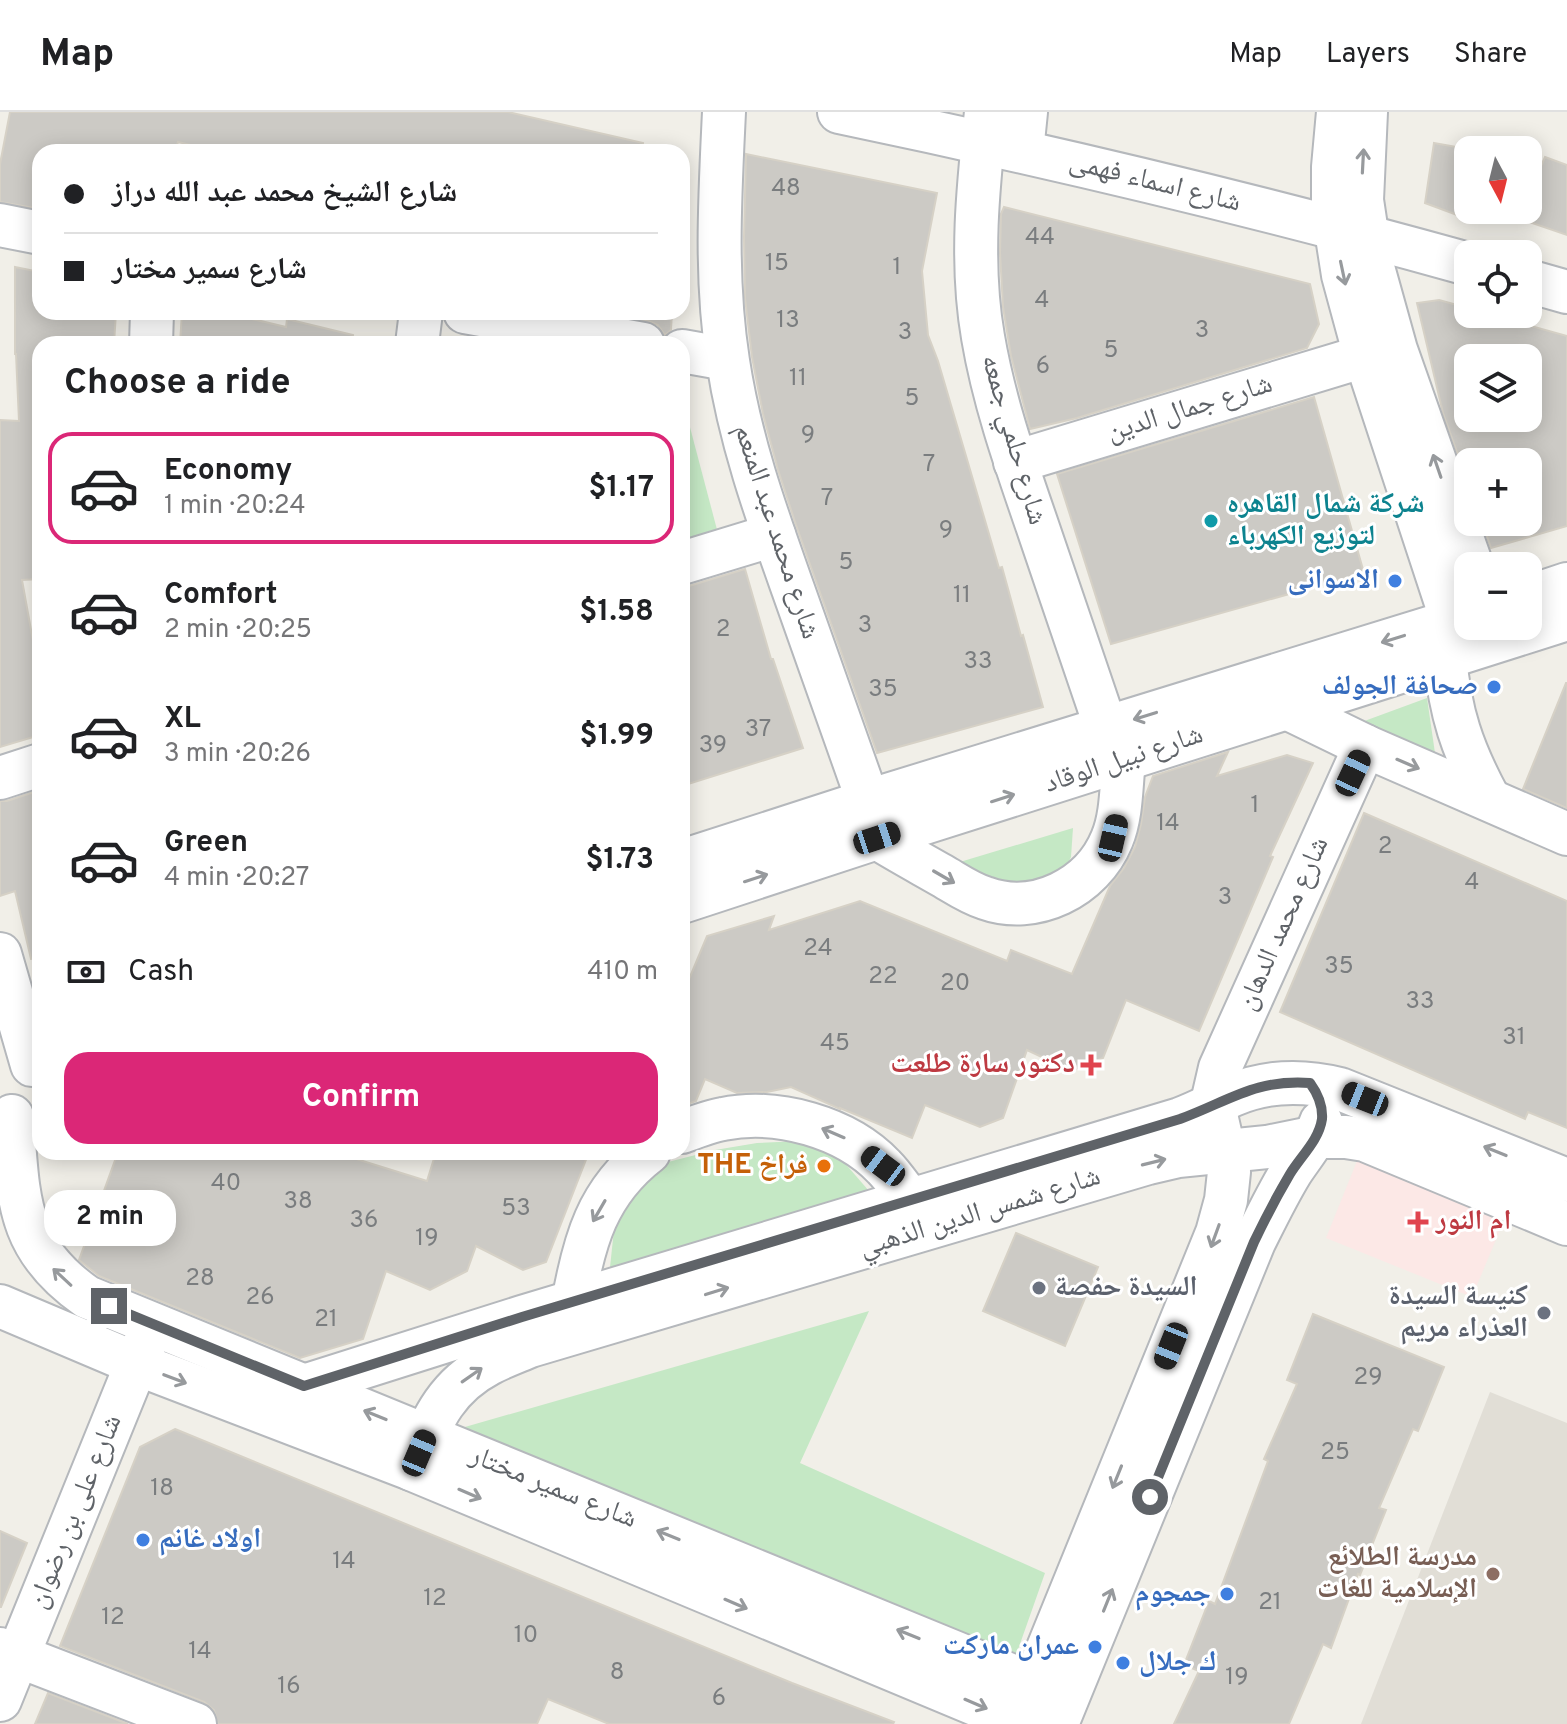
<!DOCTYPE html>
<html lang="en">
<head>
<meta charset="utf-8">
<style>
	:root { --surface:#fff; --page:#f6f6f6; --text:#202124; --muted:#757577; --line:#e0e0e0; --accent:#db2777 }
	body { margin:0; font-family:Overpass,"Noto Naskh Arabic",sans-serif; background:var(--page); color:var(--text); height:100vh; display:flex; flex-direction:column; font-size:30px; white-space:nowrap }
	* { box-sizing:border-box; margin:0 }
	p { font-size:26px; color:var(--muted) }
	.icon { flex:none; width:44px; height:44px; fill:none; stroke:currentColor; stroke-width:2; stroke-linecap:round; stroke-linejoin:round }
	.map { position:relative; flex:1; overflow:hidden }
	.sheet { position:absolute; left:32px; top:224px; width:658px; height:824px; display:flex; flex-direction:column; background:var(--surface); border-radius:24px; box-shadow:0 4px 20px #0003 }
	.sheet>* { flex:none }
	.banner { position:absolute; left:32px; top:32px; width:658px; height:176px; border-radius:24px; box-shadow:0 4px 20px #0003; display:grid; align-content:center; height:176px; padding:0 32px; background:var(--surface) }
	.needle { width:52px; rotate:173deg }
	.tools { position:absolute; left:1454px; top:24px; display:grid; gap:16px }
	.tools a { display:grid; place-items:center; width:88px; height:88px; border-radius:16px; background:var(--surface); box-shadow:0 4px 20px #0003; font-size:40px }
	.end { position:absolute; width:36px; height:36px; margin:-18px; border:10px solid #5f6368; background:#fff; box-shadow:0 0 0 4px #fff }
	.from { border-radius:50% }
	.bubble { position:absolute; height:56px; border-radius:24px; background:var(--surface); box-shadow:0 4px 20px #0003; font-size:26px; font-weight:700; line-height:56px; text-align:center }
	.car { position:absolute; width:24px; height:48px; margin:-24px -12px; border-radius:10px; box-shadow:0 0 6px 2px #0007; background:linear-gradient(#222 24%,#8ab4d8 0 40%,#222 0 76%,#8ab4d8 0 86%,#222 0) }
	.banner b { display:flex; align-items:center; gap:28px; height:76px; font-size:30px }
	.banner b+b { border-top:2px solid var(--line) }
	.banner i { width:20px; height:20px; background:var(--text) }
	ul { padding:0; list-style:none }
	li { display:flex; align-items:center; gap:24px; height:112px; margin:0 16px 12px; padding:0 16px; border:4px solid transparent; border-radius:24px }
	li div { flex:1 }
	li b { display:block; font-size:30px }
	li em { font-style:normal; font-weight:700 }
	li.current { border-color:var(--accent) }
	li>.icon { width:72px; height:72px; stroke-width:1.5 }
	h2 { padding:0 32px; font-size:36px; line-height:96px }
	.pay { display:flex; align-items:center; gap:20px; height:88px; padding:0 32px; font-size:30px }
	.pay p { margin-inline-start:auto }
	.cta { display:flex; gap:16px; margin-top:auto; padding:16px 32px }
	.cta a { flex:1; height:92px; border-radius:24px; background:var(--accent); color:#fff; font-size:32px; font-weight:700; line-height:92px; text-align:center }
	header { display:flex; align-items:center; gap:48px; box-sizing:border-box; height:112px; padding:0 40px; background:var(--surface); border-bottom:2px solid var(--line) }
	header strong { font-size:38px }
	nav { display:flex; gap:44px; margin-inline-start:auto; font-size:28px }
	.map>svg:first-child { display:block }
	.education { fill:#e1ded6 }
	.medical { fill:#fce8e6 }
	.green { fill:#c5e8c5 }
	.building { fill:#cccac5; stroke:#d6d1c6; stroke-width:2; fill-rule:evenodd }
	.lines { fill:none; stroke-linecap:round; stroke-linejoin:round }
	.minor-casing { stroke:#b5b8bc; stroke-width:46 }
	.minor { stroke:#fff; stroke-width:42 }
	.oneway { stroke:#979a9d }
	.route { stroke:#5f6368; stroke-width:10 }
	.culture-dot { fill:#0f9aa8; stroke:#fff; stroke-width:3 }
	.shop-dot { fill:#3f7fe0; stroke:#fff; stroke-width:3 }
	.health-dot { fill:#e0444e; stroke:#fff; stroke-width:3 }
	.food-dot { fill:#e8710a; stroke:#fff; stroke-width:3 }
	.worship-dot { fill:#6b7280; stroke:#fff; stroke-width:3 }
	.education-dot { fill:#8d6e63; stroke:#fff; stroke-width:3 }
	.labels { text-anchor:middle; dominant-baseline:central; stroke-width:6; stroke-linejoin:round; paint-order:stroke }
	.number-label { font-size:24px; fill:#7a7d7f }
	.street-label { font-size:28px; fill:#5f6368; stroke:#fff }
	.culture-label { font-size:28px; font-weight:bold; fill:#0d838f; stroke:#fff; text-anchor:start }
	.shop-label { font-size:28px; font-weight:bold; fill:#366cbe; stroke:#fff; text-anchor:end }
	.health-label { font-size:28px; font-weight:bold; fill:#be3a42; stroke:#fff; text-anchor:end }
	.food-label { font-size:28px; font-weight:bold; fill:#c56008; stroke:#fff; text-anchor:end }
	.worship-label { font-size:28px; font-weight:bold; fill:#5b616d; stroke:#fff; text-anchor:start }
	.education-label { font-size:28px; font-weight:bold; fill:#785e54; stroke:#fff; text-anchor:end }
</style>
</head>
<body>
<header>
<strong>Map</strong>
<nav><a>Map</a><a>Layers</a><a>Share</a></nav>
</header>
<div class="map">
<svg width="1567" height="1612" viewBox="0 0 1567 1612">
	<rect width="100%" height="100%" fill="#f1efe8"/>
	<path class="education" d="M1490,1280L1567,1311V1612H1361Z"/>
	<path class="medical" d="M1363,1034L1510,1094L1472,1185L1326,1126Z"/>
	<g class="green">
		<path d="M682,285L720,429L682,440Z"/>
		<path d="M1427,586L1436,648L1359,611Z"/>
		<path d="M1073,716L1071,745L1056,778L910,765Z"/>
		<path d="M800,1029L843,1049L869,1079L609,1165L615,1108L633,1075L668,1050L715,1038L757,1031Z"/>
		<path d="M869,1199L800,1351L1045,1461L1014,1549L451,1319Z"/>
	</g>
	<g class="building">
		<path d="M10,0H508L643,31L642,40H220L178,30L175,40H40V97L0,90V52Z"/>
		<path d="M1434,31L1468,37V107L1425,91Z"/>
		<path d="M746,42L937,81L922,159L928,223L938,249L999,456L1002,455L1021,524L1023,523L1043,595L877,641L796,413L778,358L763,302L752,245L745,186L744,125Z"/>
		<path d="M1545,45L1567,53V123L1518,106L1522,98H1528V84Z"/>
		<path d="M1004,95L1310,172L1319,212L1307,236L1077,306L1030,317L1011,244L1003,195L1000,141L1001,102Z"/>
		<path d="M15,155L40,160V200H116L114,232H40V467L22,468L37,551L40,550V623L0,635V308L19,309L16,242H15Z"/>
		<path d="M1439,188L1468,196V202H1488L1567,224V414L1491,436L1482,410H1528V350H1468V365H1466L1443,301L1417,191ZM1468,246H1528V306H1468Z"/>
		<path d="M182,200H223L286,215L287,207L353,223L352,232H180Z"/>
		<path d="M601,200H672L671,218L665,223L658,213L648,209Z"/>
		<path d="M1314,285L1364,461L1111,532L1057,362Z"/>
		<path d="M745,457L771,547H773L803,636L685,673L682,661V474H689Z"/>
		<path d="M1566,571H1567V696L1523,677Z"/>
		<path d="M1228,640L1217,664L1287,643L1313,651L1270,744L1273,745L1199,919L1126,888L1103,946L1071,959L1027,938L1003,1006L980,1015L925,993L912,1026L840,996V997L791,975L767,980L737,981L705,967L696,989L682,994V884L707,824L774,804L769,818L860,789L1007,849L1011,838L1072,862L1110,774L1124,756L1135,735L1141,712L1145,685L1153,664Z"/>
		<path d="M40,678V846L31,847L15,779L0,784V689H7Z"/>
		<path d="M1364,701L1567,789V1016L1528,1000L1525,1007L1280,900Z"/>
		<path d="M118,1040H334L427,1069L436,1040H589L546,1150L523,1158L476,1134L467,1159L430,1178L386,1159L363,1227L300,1246L99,1164L79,1148Z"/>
		<path d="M1016,1121L1098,1155L1065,1234L983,1199Z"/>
		<path d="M1313,1202L1444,1255L1418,1319L1413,1317L1379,1396L1386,1398L1360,1463L1358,1462L1331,1536L1323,1532L1289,1612H1174L1199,1559L1184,1553L1209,1489L1215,1492L1268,1349L1264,1347L1297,1272L1287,1268Z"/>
		<path d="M175,1317L792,1571L894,1610L893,1612H609L548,1587L537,1612H218L214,1598L204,1590L60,1534L140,1335Z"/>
		<path d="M0,1419L27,1431L1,1495H0Z"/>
		<path d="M48,1581L128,1612H35Z"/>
	</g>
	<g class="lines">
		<g class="minor-casing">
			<g id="minor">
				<path d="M724,0C720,83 715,167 728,249C740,329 766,401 793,477C818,547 843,618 868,689"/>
				<path d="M839,0C1050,44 1260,94 1468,152"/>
				<path d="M986,0C978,75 970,151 983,225C994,290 1016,352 1037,413C1060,481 1083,548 1106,616"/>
				<path d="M1338,0L1333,55V99L1343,163L1365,244L1452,509"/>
				<path d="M1366,0L1362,88L1371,148L1396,238L1472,454"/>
				<path d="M1022,39L1026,0"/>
				<path d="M0,113L40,121"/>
				<path d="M1528,169L1567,180"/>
				<path d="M465,200L643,232"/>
				<path d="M151,232L152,200"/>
				<path d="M417,232L421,200"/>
				<path d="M682,239L727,247"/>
				<path d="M1015,350L1365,244"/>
				<path d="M682,451L774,423"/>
				<path d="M1528,485L1567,472"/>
				<path d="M1445,545C1450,601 1462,637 1489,687"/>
				<path d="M1287,596L1365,634L1567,722"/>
				<path d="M0,666L40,653"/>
				<path d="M877,726C898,739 920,751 941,763C955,771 969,781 985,786C1035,804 1092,776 1112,727C1122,703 1121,674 1124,648"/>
				<path d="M682,749L868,689L1468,504"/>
				<path d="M682,790L877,726L1567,507"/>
				<path d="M0,842L32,953"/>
				<path d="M12,1004C19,1084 14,1134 87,1185L1032,1572"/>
				<path d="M682,1020C695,1015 710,1009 723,1007C777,996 846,1015 884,1055C894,1065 902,1078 911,1089"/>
				<path d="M573,1191C584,1129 597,1080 649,1040"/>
				<path d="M0,1194L137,1252L411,1357L1018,1610"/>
				<path d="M304,1274L522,1205L1180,1007C1199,1000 1215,991 1233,983C1268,968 1304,968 1340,977L1567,1068"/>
				<path d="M411,1357C431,1312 443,1276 489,1252C502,1245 516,1240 530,1234L1148,1051L1178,1044L1267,1035L1316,1025H1346L1365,1028L1567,1112"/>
				<path d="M0,1537L195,1612"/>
				<path d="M0,1588L147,1226"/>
				<path d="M1022,1600L1217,1121L1226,1088L1229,1060L1214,994V982L1220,956L1365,634"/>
				<path d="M1057,1612L1254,1130C1266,1106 1277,1083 1291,1060C1302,1043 1315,1029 1321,1010"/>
			</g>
		</g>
		<use href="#minor" class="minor"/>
	</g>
	<defs><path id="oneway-shaft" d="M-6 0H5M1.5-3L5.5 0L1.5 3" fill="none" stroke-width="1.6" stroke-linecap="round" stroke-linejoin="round" transform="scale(2)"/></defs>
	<g class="oneway">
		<use href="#oneway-shaft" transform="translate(1363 49) rotate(-87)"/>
		<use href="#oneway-shaft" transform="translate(1343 161) rotate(78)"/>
		<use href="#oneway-shaft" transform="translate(1437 354) rotate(-109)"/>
		<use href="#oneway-shaft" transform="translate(1393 527) rotate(163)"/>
		<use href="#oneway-shaft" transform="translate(1145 604) rotate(163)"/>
		<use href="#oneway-shaft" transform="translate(1408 652) rotate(23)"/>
		<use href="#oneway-shaft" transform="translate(1003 686) rotate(-18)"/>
		<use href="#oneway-shaft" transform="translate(944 765) rotate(30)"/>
		<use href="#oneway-shaft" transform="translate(756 766) rotate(-18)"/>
		<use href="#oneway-shaft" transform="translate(833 1021) rotate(-157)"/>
		<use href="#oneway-shaft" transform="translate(1495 1039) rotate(-158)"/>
		<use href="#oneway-shaft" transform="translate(1154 1050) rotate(-14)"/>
		<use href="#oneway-shaft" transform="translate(599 1099) rotate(120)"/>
		<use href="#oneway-shaft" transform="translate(1215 1124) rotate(110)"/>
		<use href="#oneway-shaft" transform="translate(62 1165) rotate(-137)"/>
		<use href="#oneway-shaft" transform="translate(717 1179) rotate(-17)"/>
		<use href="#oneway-shaft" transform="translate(472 1263) rotate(-35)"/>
		<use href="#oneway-shaft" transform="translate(175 1267) rotate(21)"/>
		<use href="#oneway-shaft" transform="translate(375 1303) rotate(-158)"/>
		<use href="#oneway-shaft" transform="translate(1117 1365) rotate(112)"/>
		<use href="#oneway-shaft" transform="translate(470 1382) rotate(23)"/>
		<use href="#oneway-shaft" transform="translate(668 1423) rotate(-158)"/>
		<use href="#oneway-shaft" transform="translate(1108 1488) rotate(-68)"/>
		<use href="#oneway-shaft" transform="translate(736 1492) rotate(23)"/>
		<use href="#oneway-shaft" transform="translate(908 1522) rotate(-158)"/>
		<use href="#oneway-shaft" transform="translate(976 1592) rotate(23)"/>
	</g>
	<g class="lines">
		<path class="route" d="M109,1194L304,1274L522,1205L1180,1007C1229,989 1255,967 1310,971C1318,982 1323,993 1322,1007C1319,1028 1301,1044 1290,1062C1277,1084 1265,1107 1254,1130L1150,1385"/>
	</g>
	<circle class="culture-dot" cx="1211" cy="409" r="8"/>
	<g class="shop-dot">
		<circle cx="1395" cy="469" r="8"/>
		<circle cx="1494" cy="575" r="8"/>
		<circle cx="143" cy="1428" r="8"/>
		<circle cx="1227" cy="1482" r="8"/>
		<circle cx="1095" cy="1535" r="8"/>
		<circle cx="1123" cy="1551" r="8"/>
	</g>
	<g class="health-dot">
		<path d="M1087 941h8v8h8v8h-8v8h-8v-8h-8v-8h8z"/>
		<path d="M1414 1098h8v8h8v8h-8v8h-8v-8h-8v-8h8z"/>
	</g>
	<circle class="food-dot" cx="824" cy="1054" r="8"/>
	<g class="worship-dot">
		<circle cx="1039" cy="1176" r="8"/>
		<circle cx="1544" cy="1201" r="8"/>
	</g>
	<circle class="education-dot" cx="1493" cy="1462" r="8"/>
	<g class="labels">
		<g class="number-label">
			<text x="786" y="77">48</text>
			<text x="1040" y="126">44</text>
			<text x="777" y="152">15</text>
			<text x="897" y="156">1</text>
			<text x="1042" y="189">4</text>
			<text x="788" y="209">13</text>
			<text x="1202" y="219">3</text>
			<text x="905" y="221">3</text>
			<text x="1111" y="239">5</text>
			<text x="1043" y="255">6</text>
			<text x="798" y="267">11</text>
			<text x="912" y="287">5</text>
			<text x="808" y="324">9</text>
			<text x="929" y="353">7</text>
			<text x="827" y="387">7</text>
			<text x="946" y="419">9</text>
			<text x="846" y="451">5</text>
			<text x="962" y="484">11</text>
			<text x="865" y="514">3</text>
			<text x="723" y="518">2</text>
			<text x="978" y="550">33</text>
			<text x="883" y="578">35</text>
			<text x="758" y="618">37</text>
			<text x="713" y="634">39</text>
			<text x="1255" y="694">1</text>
			<text x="1168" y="712">14</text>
			<text x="1385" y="735">2</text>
			<text x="1472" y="771">4</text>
			<text x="1225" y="786">3</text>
			<text x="818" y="837">24</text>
			<text x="1339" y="855">35</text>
			<text x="883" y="865">22</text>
			<text x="955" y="872">20</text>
			<text x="1420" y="890">33</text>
			<text x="1514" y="926">31</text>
			<text x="835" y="932">45</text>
			<text x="226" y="1072">40</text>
			<text x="298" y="1090">38</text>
			<text x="516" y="1097">53</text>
			<text x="364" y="1109">36</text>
			<text x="427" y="1127">19</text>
			<text x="200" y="1167">28</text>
			<text x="260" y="1186">26</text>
			<text x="326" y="1208">21</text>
			<text x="1368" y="1266">29</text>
			<text x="1335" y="1341">25</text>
			<text x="162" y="1377">18</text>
			<text x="344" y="1450">14</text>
			<text x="435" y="1487">12</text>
			<text x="1270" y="1491">21</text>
			<text x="113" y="1506">12</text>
			<text x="526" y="1524">10</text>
			<text x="200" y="1540">14</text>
			<text x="617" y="1561">8</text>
			<text x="1237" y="1566">19</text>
			<text x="289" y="1575">16</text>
			<text x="719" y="1587">6</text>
		</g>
		<g class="street-label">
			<text transform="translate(1155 71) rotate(14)">شارع اسماء فهمى</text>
			<text transform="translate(1190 297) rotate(-17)">شارع جمال الدين</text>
			<text transform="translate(1013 328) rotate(74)">شارع حلمي جمعه</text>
			<text transform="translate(776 420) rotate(72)">شارع محمد عبد المنعم</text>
			<text transform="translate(1124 648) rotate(-18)">شارع نبيل الوقاد</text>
			<text transform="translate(1284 812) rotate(-66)">شارع محمد الدهان</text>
			<text transform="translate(980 1101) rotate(-17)">شارع شمس الدين الذهبي</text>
			<text transform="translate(553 1376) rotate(22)">شارع سمير مختار</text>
			<text transform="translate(76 1400) rotate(-68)">شارع على بن رضوان</text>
		</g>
		<g class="culture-label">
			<text x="1227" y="393">شركة شمال القاهره<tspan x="1227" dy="32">لتوزيع الكهرباء</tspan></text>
		</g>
		<g class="shop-label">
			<text x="1379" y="469">الاسوانى</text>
			<text x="1478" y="575">صحافة الجولف</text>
			<text x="159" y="1428" text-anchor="start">اولاد غانم</text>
			<text x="1211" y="1482">جمجوم</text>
			<text x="1079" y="1535">عمران ماركت</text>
			<text x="1139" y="1551" text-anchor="start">ك جلال</text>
		</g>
		<g class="health-label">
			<text x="1075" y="953">دكتور سارة طلعت</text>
			<text x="1436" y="1110" text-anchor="start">ام النور</text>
		</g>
		<g class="food-label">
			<text x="808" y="1054">THE فراخ</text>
		</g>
		<g class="worship-label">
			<text x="1055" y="1176">السيدة حفصة</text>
			<text x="1528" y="1185" text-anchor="end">كنيسة السيدة<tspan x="1528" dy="32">العذراء مريم</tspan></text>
		</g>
		<g class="education-label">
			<text x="1477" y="1446">مدرسة الطلائع<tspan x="1477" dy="32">الإسلامية للغات</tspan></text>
		</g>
	</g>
</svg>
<div class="tools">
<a><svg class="needle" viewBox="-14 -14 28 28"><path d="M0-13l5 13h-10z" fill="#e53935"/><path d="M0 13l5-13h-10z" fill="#757577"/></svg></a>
<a><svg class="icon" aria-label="locate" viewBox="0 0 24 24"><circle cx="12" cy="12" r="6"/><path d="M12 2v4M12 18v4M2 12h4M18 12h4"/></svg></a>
<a><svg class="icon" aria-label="layers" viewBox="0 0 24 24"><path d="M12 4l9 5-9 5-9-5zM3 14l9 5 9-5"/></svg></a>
<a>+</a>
<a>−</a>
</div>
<i class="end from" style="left:1150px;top:1385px"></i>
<i class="end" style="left:109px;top:1194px"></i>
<div class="bubble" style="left:44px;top:1078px;width:132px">2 min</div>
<i class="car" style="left:1353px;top:661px;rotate:25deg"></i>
<i class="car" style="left:877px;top:726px;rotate:72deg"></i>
<i class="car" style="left:1113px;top:726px;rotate:13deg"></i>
<i class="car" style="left:1365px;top:987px;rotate:292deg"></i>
<i class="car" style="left:883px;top:1054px;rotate:307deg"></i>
<i class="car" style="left:1171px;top:1234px;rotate:202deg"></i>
<i class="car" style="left:419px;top:1341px;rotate:23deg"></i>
<div class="banner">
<b><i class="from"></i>شارع الشيخ محمد عبد الله دراز</b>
<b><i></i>شارع سمير مختار</b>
</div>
<section class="sheet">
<h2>Choose a ride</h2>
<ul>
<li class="current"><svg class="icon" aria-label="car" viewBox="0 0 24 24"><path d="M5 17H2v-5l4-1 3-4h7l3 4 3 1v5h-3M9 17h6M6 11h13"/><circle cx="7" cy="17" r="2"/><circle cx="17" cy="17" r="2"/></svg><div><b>Economy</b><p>1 min · 20:24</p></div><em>$1.17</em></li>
<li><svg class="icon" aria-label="car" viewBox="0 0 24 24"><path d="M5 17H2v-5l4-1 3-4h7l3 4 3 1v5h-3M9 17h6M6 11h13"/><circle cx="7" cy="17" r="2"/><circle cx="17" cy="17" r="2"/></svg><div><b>Comfort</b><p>2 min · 20:25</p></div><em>$1.58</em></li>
<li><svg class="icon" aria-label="car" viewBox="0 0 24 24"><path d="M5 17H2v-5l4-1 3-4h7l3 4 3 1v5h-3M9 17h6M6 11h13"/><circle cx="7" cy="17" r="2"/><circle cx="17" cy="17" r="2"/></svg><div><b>XL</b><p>3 min · 20:26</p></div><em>$1.99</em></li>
<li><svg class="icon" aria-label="car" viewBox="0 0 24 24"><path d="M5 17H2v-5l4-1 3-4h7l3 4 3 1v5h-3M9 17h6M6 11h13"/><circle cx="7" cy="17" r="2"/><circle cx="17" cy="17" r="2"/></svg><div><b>Green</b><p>4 min · 20:27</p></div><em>$1.73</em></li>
</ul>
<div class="pay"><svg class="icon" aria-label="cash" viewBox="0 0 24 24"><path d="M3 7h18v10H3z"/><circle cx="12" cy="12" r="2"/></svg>Cash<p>410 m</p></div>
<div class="cta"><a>Confirm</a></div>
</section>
</div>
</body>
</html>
